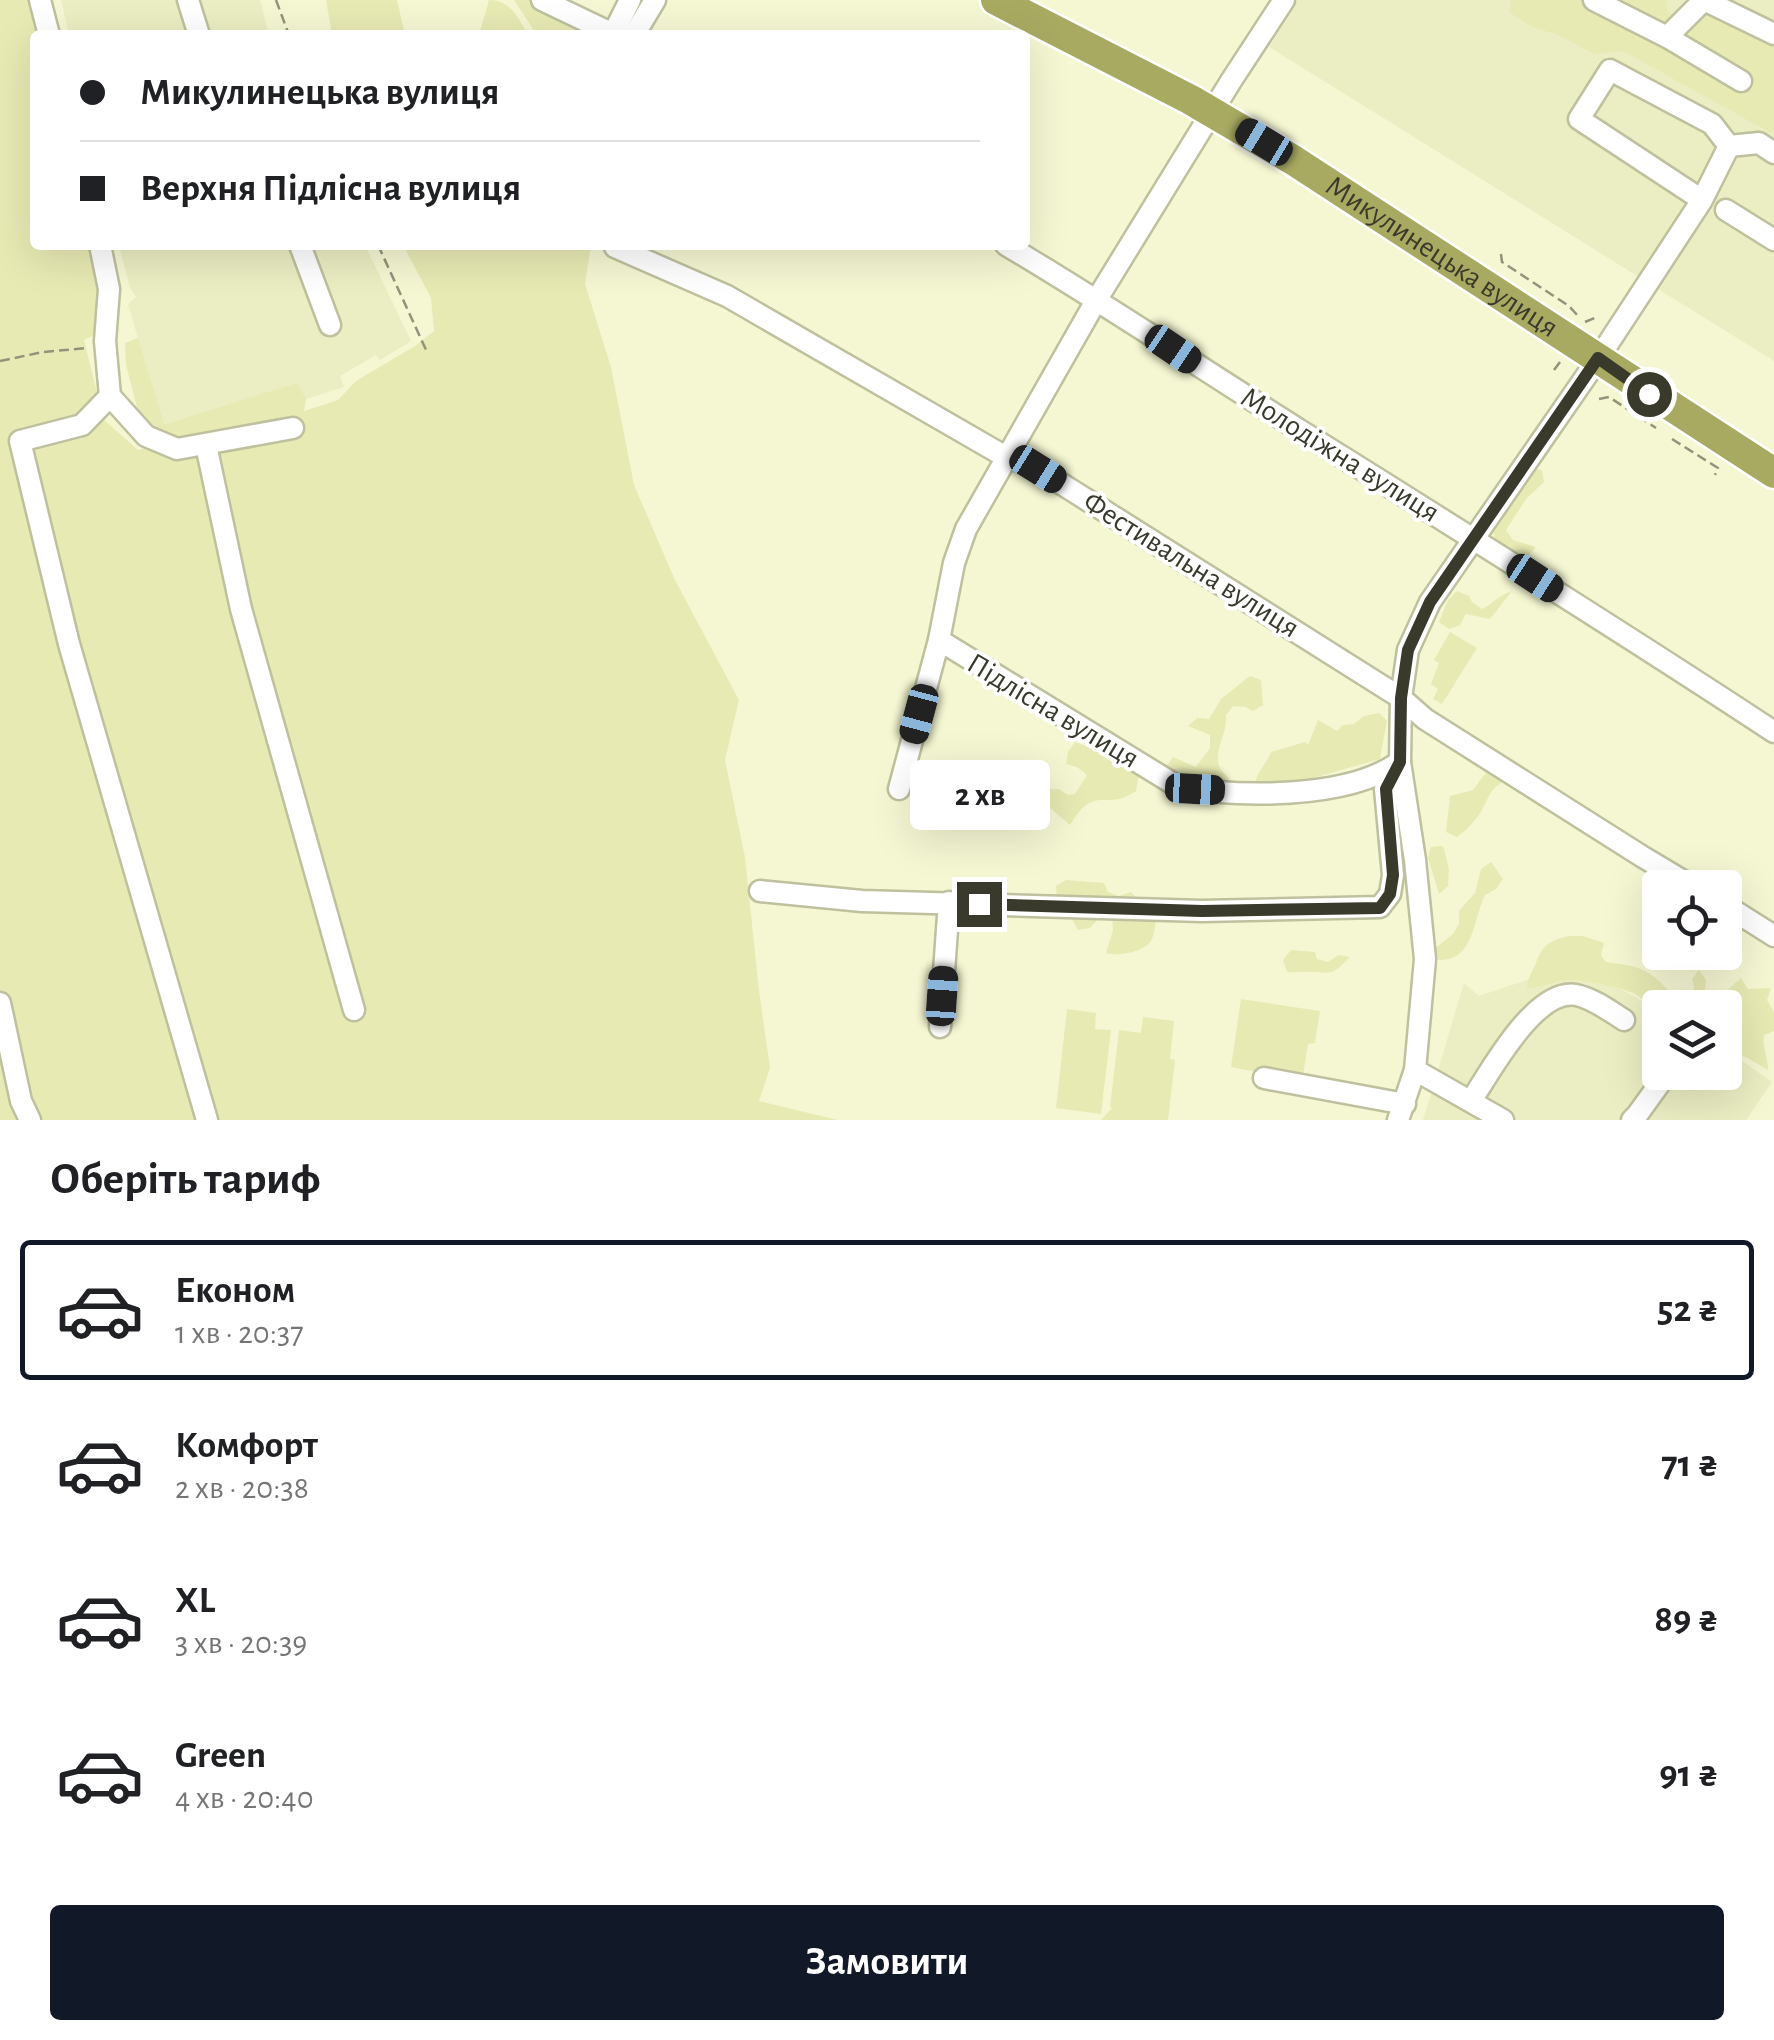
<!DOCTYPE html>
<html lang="uk">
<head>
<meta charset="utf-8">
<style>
	:root { --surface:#fff; --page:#f6f6f6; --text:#202124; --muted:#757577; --line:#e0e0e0; --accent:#111827 }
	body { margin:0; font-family:"Alegreya Sans",sans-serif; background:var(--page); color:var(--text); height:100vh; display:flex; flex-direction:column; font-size:38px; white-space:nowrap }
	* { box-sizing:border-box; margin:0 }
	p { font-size:32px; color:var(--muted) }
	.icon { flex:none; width:55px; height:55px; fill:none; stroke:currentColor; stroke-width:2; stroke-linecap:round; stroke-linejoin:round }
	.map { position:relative; height:1120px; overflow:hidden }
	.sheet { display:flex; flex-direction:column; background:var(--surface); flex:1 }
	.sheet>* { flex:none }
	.hud { position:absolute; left:30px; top:30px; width:1000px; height:220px; border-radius:10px; box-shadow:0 10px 40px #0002; display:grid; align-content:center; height:220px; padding:0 50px; background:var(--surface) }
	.controls { position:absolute; left:1642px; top:870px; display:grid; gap:20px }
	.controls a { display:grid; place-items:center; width:100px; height:100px; border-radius:10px; background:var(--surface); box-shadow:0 10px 40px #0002; font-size:50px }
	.end { position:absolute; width:45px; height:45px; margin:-22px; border:12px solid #393a2c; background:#fff; box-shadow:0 0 0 5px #fff }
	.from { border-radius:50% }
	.bubble { position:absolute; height:70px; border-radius:10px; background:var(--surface); box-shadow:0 10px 40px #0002; font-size:32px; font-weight:700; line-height:70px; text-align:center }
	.car { position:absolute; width:30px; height:60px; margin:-30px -15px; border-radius:12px; box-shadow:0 0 8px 2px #0007; background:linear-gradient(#222 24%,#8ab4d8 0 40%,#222 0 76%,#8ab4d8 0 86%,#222 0) }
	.hud b { display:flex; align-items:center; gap:35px; height:95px; font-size:38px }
	.hud b+b { border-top:2px solid var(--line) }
	.hud i { width:25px; height:25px; background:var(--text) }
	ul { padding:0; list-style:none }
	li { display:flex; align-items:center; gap:30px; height:140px; margin:0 20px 15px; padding:0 30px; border:5px solid transparent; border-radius:10px }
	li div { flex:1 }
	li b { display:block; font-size:38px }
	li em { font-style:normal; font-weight:700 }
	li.selected { border-color:var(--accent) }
	li>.icon { width:90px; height:90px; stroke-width:1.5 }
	h2 { padding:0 50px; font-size:45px; line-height:120px }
	.cta { display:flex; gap:20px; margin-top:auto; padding:20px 50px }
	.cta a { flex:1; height:115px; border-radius:10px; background:var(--accent); color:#fff; font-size:40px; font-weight:700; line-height:115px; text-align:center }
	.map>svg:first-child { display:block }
	.built { fill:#ebedc2 }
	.green { fill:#e8eab4 }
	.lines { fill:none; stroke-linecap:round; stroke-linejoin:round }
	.minor-casing { stroke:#bec09e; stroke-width:25 }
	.highway-casing { stroke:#fff; stroke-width:35 }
	.path { stroke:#92937b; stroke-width:2.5; stroke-dasharray:10 5; stroke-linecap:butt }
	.minor { stroke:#fff; stroke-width:20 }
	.highway { stroke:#a8aa62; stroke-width:30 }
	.route { stroke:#393a2c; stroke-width:12 }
	.labels { text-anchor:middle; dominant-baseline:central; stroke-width:8; stroke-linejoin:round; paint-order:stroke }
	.street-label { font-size:30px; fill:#393a2c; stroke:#fff }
</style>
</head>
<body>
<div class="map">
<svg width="1774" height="1120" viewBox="0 0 1774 1120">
	<rect width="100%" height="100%" fill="#f5f7d3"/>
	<g class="built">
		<path d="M61,0H260L269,35H69Z"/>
		<path d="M1298,0H1774V361L1269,47Z"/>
		<path d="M119,245H365L411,341L380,360L376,355L340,376L344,387L306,399L296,384L163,424L128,304L136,297L130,288Z"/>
		<path d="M1559,969L1617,987L1660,1011V1072H1725V1049L1772,1082L1746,1120H1423L1464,983L1479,996Z"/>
	</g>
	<g class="green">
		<path d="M0,0H29L38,35H35V245H90L100,283L96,334L84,340L104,420L138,450L168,443L142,427L126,365L125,343L138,338L164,424L297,383L306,399L304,411L338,400L356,381L415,346L434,331L431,298L403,245H591L585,284L611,367L634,485L675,580L739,700L725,760L745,857L759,991L770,1068L759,1101L838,1120H0Z"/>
		<path d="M326,0H397L405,35H332Z"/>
		<path d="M489,0C511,0 518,18 528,35H479Z"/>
		<path d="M514,0H530L537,10L588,35H537Z"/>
		<path d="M1511,0H1666L1668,12L1676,16L1690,10L1708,14L1774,43V132L1771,133L1623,51L1594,54L1558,35L1530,26L1509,12Z"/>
		<path d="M1532,468L1542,470L1544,482L1526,499L1506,530L1513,540L1536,547L1528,556L1517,555L1496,543L1493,531C1506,510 1517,489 1532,468Z"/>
		<path d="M1457,591L1469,596L1472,602L1482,609C1494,603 1499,595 1512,591L1490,619L1466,614L1460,625L1449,629L1439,622L1448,600Z"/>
		<path d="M1450,632L1477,648L1442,704L1433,699L1438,689L1431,684L1439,663L1434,660Z"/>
		<path d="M1250,676L1261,680L1263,705L1253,711L1245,707L1233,706L1226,715C1228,740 1204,759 1230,779L1219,784H1182L1166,767L1173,757L1196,767L1210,748V735L1188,726L1197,718L1209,719L1221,699Z"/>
		<path d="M1379,713L1387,721L1380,759L1303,781L1302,785L1255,784C1257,771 1266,765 1271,752L1305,742L1308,745L1318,720L1337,731L1343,725L1354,724L1364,716Z"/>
		<path d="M1075,742L1098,750L1140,777L1138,779L1136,791C1105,813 1096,782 1070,825L1042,801L1047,789H1059L1068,795L1075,794L1087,775L1077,767L1066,764L1068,752Z"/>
		<path d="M1488,770L1500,771L1503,782C1490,789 1489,797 1482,810C1476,820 1467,830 1457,837L1446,832L1450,796L1473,790Z"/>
		<path d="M1443,846L1449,869L1448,886L1439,894L1428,858L1431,847Z"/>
		<path d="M1491,862L1503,879L1496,889L1485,895C1473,920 1474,961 1439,960L1434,949L1453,934L1459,924V911L1475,893L1481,869Z"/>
		<path d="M1066,880L1104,883L1108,892L1119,896L1131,892L1139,901L1095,908L1098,919L1090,928L1078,930L1072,919L1070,907L1057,898L1056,886Z"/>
		<path d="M1158,915C1155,922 1155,932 1152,939C1146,952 1117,957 1106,953L1113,930L1112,918C1133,924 1139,916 1158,915Z"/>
		<path d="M1568,936H1583L1604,943L1601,955L1606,962C1646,967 1650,970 1677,1000L1673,1007L1653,1008C1646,1004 1640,996 1633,993C1620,987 1581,979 1567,980C1553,981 1541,988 1527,988C1528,977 1532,972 1536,963C1543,944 1549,941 1568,936Z"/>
		<path d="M1291,950L1315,952L1317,959L1328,962L1338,955L1350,957C1333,974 1335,973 1313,972C1304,971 1296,973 1287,972L1283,960Z"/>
		<path d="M1699,970L1706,980L1703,1004L1723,994L1741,978L1748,989L1771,988L1767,1000L1774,1012V1031L1764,1035C1762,1048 1768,1057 1768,1070L1725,1045V1008L1685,1007C1695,999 1696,991 1692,979Z"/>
		<path d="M1241,999L1320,1011L1315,1043L1308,1044L1302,1081L1231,1067Z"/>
		<path d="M1067,1009L1096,1013L1095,1029L1111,1030L1101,1114L1056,1108Z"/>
		<path d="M1143,1017L1174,1021L1170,1059L1175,1060L1168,1120H1101L1112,1108L1110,1107L1119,1030L1141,1033Z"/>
	</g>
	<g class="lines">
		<g class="minor-casing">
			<g id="minor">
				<path d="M40,0L49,35"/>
				<path d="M188,0L199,35"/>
				<path d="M542,0L613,34L630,0"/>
				<path d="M1594,0L1667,37L1741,81"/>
				<path d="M634,35L655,0"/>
				<path d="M1667,37L1704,0L1774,34"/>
				<path d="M1729,146L1759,143L1774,153"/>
				<path d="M1726,210L1774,240"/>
				<path d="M100,245L109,289L105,341L110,396L146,436L177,449L293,428"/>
				<path d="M300,245L330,325"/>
				<path d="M1006,245C1106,304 1202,369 1301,431C1459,530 1618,629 1774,732"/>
				<path d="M615,247L727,296L999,453L1038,469L1401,698L1425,719L1643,857L1695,888"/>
				<path d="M110,396L82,425L20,441L69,644L207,1120"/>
				<path d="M206,445L241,609L354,1010"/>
				<path d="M939,640L1177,786C1238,798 1346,799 1398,763"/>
				<path d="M899,789L939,640L954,563L966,529L1097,299L1231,81L1284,0"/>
				<path d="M760,891L862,901L1202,911L1380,907L1390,894L1393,875L1385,789L1400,762"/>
				<path d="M1725,905L1774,936"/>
				<path d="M0,1003L21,1101L30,1120"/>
				<path d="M940,1027L949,902"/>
				<path d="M1415,1070L1503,1120"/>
				<path d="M1264,1078L1405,1104"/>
				<path d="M1471,1101C1490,1072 1535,988 1576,995C1592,998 1610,1011 1624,1020"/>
				<path d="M1398,1120L1415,1070L1425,959L1415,860L1400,762L1401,698L1408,650L1430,602L1598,359L1702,200L1729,146L1712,124L1610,70L1579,119L1702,200"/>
				<path d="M1632,1120L1637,1115L1663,1079"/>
			</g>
		</g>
		<g class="highway-casing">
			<g id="highway">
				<path id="s1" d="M996,0L1191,100L1293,160L1774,473"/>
			</g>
		</g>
		<g class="path">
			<path d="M276,0L289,35"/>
			<path d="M378,245L427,352"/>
			<path d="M1501,254L1502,262L1569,306L1579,317"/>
			<path d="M1585,322L1597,317"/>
			<path d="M0,361L43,352L87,348"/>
			<path d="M1554,370L1560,362"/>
			<path d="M1599,399L1609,397L1656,428"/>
			<path d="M1672,439L1718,468L1715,475"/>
		</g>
		<use href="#minor" class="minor"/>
		<use href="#highway" class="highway"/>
	</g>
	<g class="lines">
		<path class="route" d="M979,904L1202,911L1380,908L1390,894L1393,875L1386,789L1400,762L1401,698L1408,650L1430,602L1598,358L1649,394"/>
	</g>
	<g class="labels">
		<g class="street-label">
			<text stroke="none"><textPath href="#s1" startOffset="515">Микулинецька вулиця</textPath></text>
			<text transform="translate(1340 455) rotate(32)">Молодіжна вулиця</text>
			<text transform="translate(1191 565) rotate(32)">Фестивальна вулиця</text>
			<text transform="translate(1053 711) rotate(31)">Підлісна вулиця</text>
		</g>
	</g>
</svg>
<div class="controls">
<a><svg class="icon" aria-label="locate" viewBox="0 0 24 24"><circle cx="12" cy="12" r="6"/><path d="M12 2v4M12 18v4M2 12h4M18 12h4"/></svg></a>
<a><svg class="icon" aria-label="layers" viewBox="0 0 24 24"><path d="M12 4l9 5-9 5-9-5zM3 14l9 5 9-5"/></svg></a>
</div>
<i class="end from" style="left:1649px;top:394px"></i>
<i class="end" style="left:979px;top:904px"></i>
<div class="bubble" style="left:910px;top:760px;width:140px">2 хв</div>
<i class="car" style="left:1264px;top:142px;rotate:301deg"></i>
<i class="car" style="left:1173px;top:349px;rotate:124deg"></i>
<i class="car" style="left:1038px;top:469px;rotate:122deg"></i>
<i class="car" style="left:1535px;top:578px;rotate:123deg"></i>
<i class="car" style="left:919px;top:714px;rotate:195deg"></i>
<i class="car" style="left:1195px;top:789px;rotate:93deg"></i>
<i class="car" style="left:942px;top:996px;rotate:4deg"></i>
<div class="hud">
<b><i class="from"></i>Микулинецька вулиця</b>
<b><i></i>Верхня Підлісна вулиця</b>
</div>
</div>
<section class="sheet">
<h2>Оберіть тариф</h2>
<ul>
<li class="selected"><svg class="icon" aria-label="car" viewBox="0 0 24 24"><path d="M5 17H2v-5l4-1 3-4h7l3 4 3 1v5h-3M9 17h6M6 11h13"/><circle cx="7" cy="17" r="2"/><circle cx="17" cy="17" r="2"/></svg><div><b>Економ</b><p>1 хв · 20:37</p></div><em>52 ₴</em></li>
<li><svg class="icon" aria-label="car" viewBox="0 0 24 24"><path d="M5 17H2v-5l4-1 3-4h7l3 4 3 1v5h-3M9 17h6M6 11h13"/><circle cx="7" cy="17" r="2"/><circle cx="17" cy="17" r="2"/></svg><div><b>Комфорт</b><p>2 хв · 20:38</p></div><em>71 ₴</em></li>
<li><svg class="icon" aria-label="car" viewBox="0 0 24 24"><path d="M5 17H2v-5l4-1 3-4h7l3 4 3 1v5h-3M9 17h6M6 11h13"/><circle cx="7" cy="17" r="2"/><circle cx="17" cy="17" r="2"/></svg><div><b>XL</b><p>3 хв · 20:39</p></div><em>89 ₴</em></li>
<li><svg class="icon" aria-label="car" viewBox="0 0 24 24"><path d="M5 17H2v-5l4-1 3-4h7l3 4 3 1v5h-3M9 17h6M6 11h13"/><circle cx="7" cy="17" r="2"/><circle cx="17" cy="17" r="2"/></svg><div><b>Green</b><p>4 хв · 20:40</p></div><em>91 ₴</em></li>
</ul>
<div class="cta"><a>Замовити</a></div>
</section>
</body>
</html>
